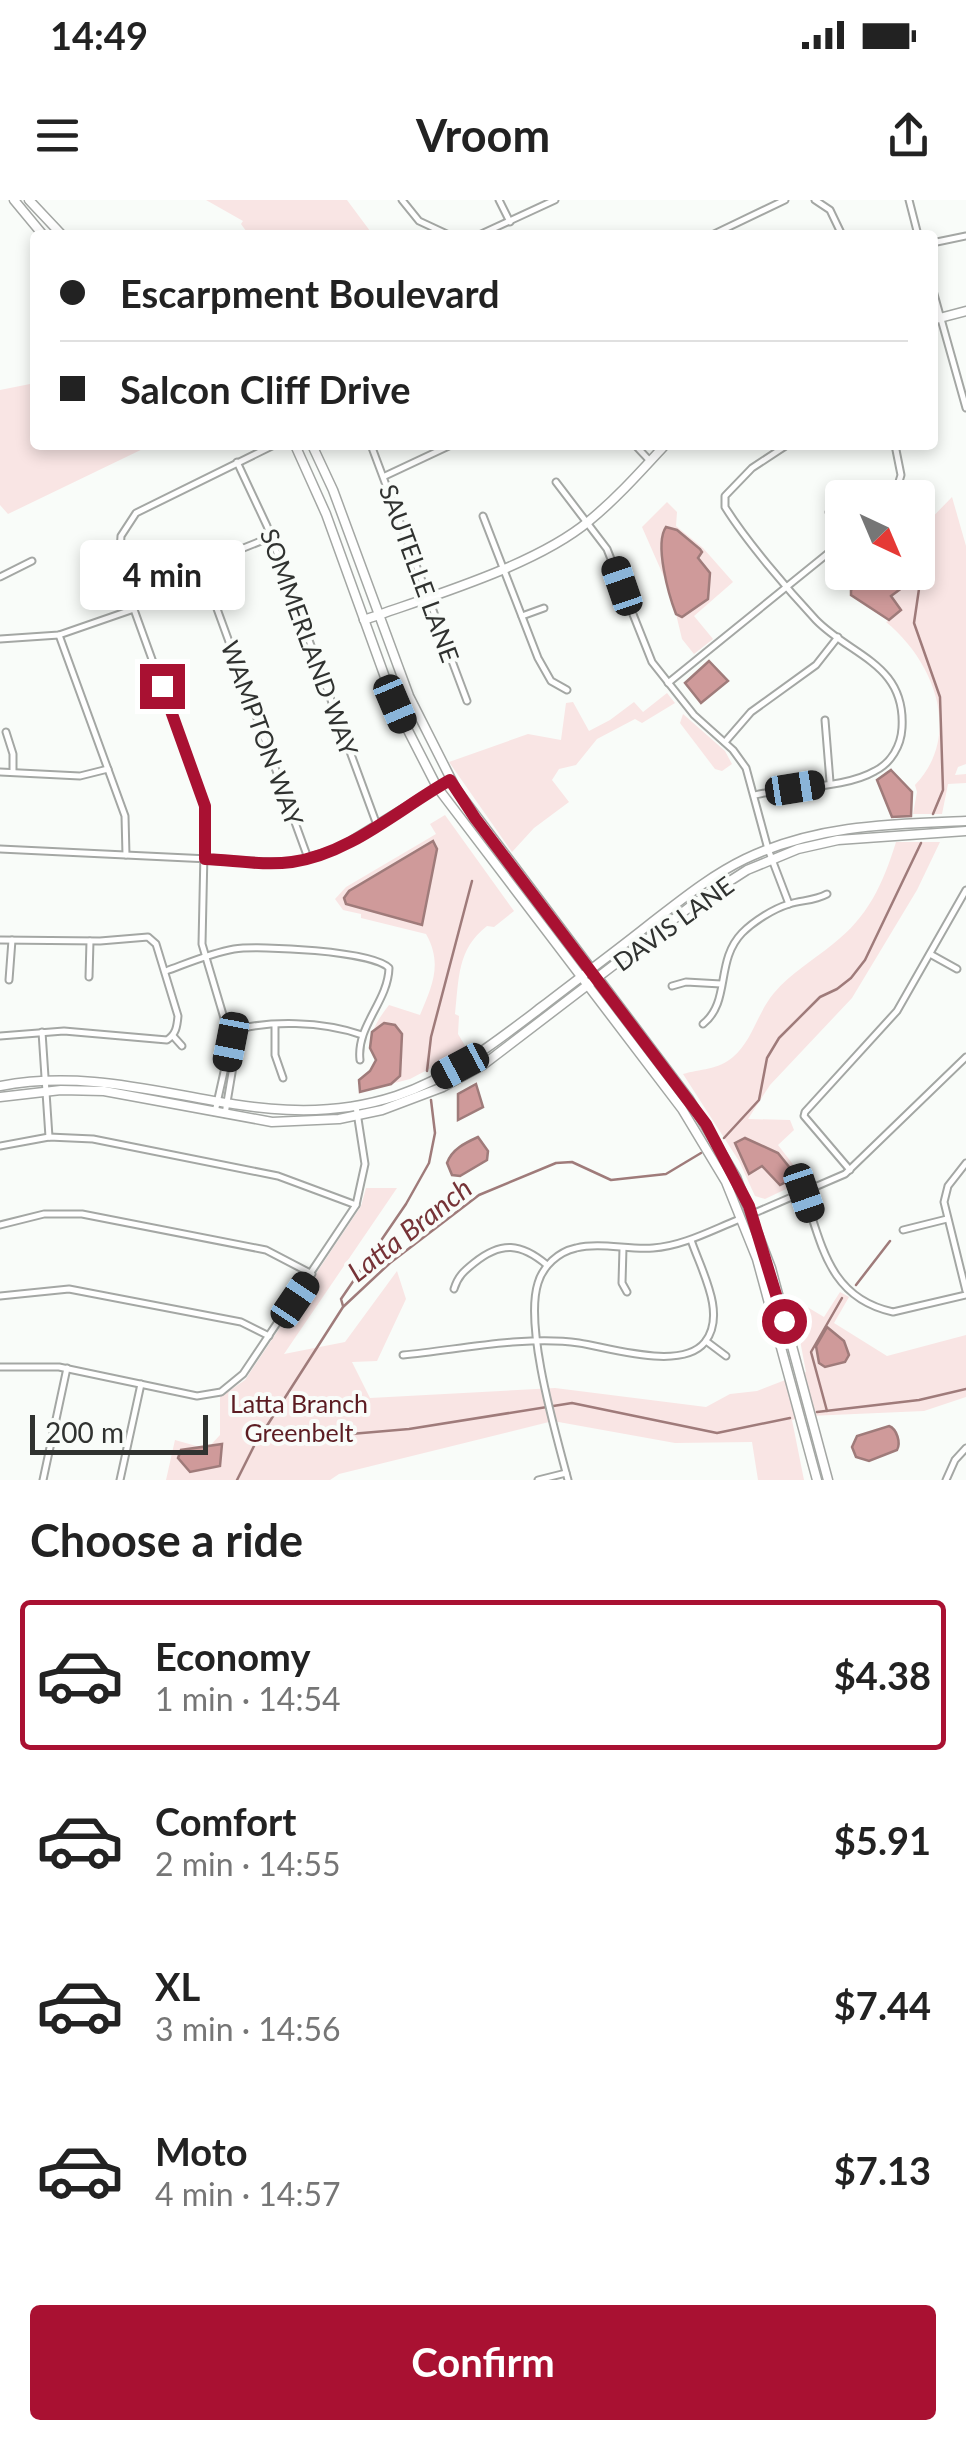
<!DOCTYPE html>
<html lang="en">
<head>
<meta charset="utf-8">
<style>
	:root { --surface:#fff; --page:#f2f2f2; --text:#222; --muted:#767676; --line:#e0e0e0; --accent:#a91132 }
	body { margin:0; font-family:Lato,sans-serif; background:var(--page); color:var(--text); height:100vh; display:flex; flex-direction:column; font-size:38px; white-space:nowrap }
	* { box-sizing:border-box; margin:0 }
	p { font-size:32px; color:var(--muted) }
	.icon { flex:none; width:55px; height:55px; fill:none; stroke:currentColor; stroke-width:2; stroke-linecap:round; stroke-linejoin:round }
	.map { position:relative; height:1280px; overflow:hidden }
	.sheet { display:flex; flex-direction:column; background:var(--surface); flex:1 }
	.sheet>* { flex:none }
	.guide { position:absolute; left:30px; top:30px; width:908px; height:220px; border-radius:10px; box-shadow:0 5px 15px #0003; display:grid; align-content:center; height:220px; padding:0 30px; background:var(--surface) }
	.needle { width:65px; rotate:136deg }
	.controls { position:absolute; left:825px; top:280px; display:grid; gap:20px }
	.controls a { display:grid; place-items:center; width:110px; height:110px; border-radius:10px; background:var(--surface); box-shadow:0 5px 15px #0003; font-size:50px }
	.scale { position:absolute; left:30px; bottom:25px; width:178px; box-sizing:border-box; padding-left:10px; border:5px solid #303230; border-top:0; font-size:28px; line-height:35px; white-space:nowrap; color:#303230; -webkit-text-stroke:8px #f9fcf9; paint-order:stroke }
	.end { position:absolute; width:45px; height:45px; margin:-22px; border:12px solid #a91132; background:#fff; box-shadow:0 0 0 5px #fff }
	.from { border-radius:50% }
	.bubble { position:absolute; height:70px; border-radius:10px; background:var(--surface); box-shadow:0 5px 15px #0003; font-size:32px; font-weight:700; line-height:70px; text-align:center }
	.car { position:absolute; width:30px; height:60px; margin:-30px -15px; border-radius:12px; box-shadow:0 0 8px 2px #0007; background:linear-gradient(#222 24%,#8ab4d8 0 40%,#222 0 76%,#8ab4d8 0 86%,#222 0) }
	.guide b { display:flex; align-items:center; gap:35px; height:95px; font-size:38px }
	.guide b+b { border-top:2px solid var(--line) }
	.guide i { width:25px; height:25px; background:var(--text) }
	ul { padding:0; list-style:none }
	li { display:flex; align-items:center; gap:30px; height:150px; margin:0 20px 15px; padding:0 10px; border:5px solid transparent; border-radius:10px }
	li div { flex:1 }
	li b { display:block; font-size:38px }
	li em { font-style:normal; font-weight:700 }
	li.current { border-color:var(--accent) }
	li>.icon { width:90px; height:90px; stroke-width:1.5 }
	h2 { padding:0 30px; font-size:45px; line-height:120px }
	.button { display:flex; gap:20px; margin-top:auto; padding:20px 30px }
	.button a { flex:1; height:115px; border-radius:10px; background:var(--accent); color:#fff; font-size:40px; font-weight:700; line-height:115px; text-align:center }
	.status { display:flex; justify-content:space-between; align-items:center; height:70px; padding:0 50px; background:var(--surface); direction:ltr }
	.status svg { height:28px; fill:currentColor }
	header { display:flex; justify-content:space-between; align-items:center; height:130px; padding:0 30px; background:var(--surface); font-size:45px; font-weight:700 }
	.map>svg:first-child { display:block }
	.green { fill:#f9e5e4 }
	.water { fill:#cf9a9a; stroke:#9f7b7a; stroke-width:2.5 }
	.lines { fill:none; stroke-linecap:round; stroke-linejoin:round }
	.stream { stroke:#9f7b7a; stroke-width:2.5 }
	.street-casing { stroke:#a4a7a4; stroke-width:9 }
	.secondary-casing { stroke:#a4a7a4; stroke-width:11 }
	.street { stroke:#fff; stroke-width:5 }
	.secondary { stroke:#fff; stroke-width:8 }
	.route { stroke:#a91132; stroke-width:12 }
	.labels { text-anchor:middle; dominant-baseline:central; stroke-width:8; stroke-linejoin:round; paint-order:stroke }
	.street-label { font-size:25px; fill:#303230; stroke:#f9fcf9 }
	.park-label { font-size:25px; fill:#5c1c22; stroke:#f9fcf9 }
	.water-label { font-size:28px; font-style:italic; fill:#763337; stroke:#f9fcf9 }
</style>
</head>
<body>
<div class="status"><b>14:49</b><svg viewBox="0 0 49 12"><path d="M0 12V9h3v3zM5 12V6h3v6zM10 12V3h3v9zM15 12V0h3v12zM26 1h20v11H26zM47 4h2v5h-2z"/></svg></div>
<header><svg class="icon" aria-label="menu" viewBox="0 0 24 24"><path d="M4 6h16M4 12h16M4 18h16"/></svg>Vroom<svg class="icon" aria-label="share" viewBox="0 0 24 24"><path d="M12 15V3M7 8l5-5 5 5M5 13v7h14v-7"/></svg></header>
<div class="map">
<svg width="966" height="1280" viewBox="0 0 966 1280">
	<rect width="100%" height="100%" fill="#f9fcf9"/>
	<g class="green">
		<path d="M206,0H347L373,35H249L241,24L243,21Z"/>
		<path d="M35,183V245H151L8,314L0,305V190Z"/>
		<path d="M952,297L966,346V564L958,567L955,575L966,574V583L948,584L942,614H913L917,592L915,585C963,535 934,461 886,422L890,420V396L918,376V332Z"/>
		<path d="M667,302L677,312L676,326L703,348L733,382L694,416L713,439L694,454L682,439L671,393L642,327Z"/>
		<path d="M667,493L675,503L642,523L635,519L597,539L576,565L559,569L552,580L569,602L534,628L512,652L449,562L528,534L561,540L566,503L573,502L589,531L610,520L634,502L643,512Z"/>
		<path d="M683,514L725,551L732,564L722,571L715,569L680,523Z"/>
		<path d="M445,615L514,711L494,727L487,726C457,749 459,779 455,814L459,816L458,834L467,849L410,879L360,892L359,880L370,871L376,860C365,839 375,823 389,805L420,815C432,786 443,764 426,734L361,718V714L343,710L335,699L346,687L436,634L430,624Z"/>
		<path d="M896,642H940L917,690L852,798L770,885L748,919L790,920L794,930L778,945L805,980L765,999L755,996L739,961L683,874C700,869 718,870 733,857C753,840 757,813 774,793C791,773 812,761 833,744C868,717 883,684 896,642Z"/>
		<path d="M366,988H397L284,1154L345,1142L397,1071L406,1099L377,1161L352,1162L370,1198L555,1188L706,1207L730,1194L757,1191L806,1172L792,1098L824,1117L840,1092L849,1097L834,1123L887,1156L966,1135V1197L924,1211L809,1216L792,1220L804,1280H758L752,1242L675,1243L553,1221L339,1274L330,1280H166L175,1240L207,1249L220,1235V1197L245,1180L361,1006Z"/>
	</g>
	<g class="water">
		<path d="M666,327L677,330L700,349L702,352L698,358L710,373L708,399L682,417L676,414C669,396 654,344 666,327Z"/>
		<path d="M918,369V376L891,396L901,410L889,420L851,395V390L873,373L918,372Z"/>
		<path d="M709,461L728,481L701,503L685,483Z"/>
		<path d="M891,570L912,592L911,616L892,617L877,580Z"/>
		<path d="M433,641L437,649L422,725L346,704L344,698L349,691Z"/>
		<path d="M384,823L395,825L402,834L400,876L391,884L360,892L359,880L370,871L376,860L370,848L372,832Z"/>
		<path d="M476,884L483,907L458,920V894Z"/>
		<path d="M478,937L488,951L487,960L460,976L452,975L447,963C452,949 465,943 478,937Z"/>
		<path d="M745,938L778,953L794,973L792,979L780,985L762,966L749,974L735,943Z"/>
		<path d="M827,1127L844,1141L849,1155L845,1162L825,1167L819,1163L816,1146Z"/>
		<path d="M889,1226C897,1229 901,1243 897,1250L869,1261L856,1257L852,1247L857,1236Z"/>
		<path d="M222,1244L220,1266L190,1272L178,1258L181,1250Z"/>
	</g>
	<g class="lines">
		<g class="stream">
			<path d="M922,332L924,355L914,423L940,497L943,590L933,614"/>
			<path d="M427,871L431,837L472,681"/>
			<path d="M724,938L759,900L767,858L779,838L820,797L837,789L851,778L865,760L921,643"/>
			<path d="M856,1085L890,1041"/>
			<path d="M343,1106L341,1099L406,1004L429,963L435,933L431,900"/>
			<path d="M827,1211L811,1152L842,1098"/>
			<path d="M817,1212L919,1200L966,1189"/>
			<path d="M261,1235L343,1107L390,1063L479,995L556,963L572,962L611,980L666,974L701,953"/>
			<path d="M237,1280L259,1236L304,1238L409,1229L572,1203L717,1233L790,1218"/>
		</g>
		<g class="street-casing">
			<g id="street">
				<path d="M402,0L419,21L449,35"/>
				<path d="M499,0L510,22"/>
				<path d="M815,0L830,10L842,35"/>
				<path d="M909,0L918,35"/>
				<path d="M479,35L555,0"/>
				<path d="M712,35L785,0"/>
				<path d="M932,43L966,36"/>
				<path d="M932,87L966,208"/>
				<path d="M371,245L467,501"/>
				<path d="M635,245L650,261"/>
				<path d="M237,262L267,326L377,625"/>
				<path d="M385,276L451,245"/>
				<path d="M556,282L607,349L652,462L694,515L733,550L746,568L768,649L789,704"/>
				<path d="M894,298L901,275L895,245"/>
				<path d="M829,312L842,329"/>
				<path d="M483,316L538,458L551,481L567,490"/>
				<path d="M271,337L201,365L308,658"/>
				<path d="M0,377L32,361"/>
				<path d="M522,416L544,408"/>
				<path d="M59,435L125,616L126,655"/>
				<path d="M0,439L59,435L134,409"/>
				<path d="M668,483L842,342"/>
				<path d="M825,520L830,582"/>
				<path d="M6,532L13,554V572"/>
				<path d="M725,542L751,512L816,465L838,437"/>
				<path d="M0,572L80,576L108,569"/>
				<path d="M755,595C791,586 844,589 875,571C891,563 901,546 902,528C906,464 851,456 816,420C789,391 746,341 725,307V296L752,268L787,245"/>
				<path d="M0,649L291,663L338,648L450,579"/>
				<path d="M0,740L100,741L148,737L156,744L178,816C177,827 176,834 167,840L64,831L0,836"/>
				<path d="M930,754L957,769"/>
				<path d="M166,771C188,763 211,753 234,749C259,745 374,751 389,768C388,802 356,826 360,860"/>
				<path d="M89,777L90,741"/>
				<path d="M9,780L12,740"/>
				<path d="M672,786L686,782L721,784"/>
				<path d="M703,824C731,802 715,761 742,733C754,721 773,709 789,704C802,700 814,701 827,694"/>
				<path d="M275,825V855L283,878"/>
				<path d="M229,831C270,820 322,821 362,835"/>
				<path d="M42,832L49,937"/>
				<path d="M173,836L182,846"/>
				<path d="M215,912L230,845"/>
				<path d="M225,914L235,855L202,744L205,606L119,368L121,336L136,313L274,245"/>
				<path d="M0,946L49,937L93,939L278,976L356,1005"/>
				<path d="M966,963L948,986L944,1002L966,1091"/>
				<path d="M850,970L804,916L805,912L897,811L966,690"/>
				<path d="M804,993C822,1045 829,1098 893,1112L966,1095"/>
				<path d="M750,1015L845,974L966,857"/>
				<path d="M0,1025L44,1014H82L266,1050L312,1074"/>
				<path d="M903,1030L947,1019"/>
				<path d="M623,1048L622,1083L627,1092"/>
				<path d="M454,1089C458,1076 464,1071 474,1063C501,1041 521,1043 547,1065"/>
				<path d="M0,1096L69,1089L241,1122L269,1136"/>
				<path d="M706,1141L726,1156"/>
				<path d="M403,1155C458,1150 525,1135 579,1143C611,1148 682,1171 705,1142C727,1114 701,1070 691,1040"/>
				<path d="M0,1167H59L197,1196L221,1192L243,1174L356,1005L365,964L356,906"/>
				<path d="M43,1280L67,1168"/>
				<path d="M120,1280L141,1184"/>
				<path d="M538,1280L566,1273"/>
				<path d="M568,1280C556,1234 524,1127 538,1083C543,1066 558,1052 576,1048C600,1042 628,1050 653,1048C683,1046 712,1030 740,1019"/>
				<path d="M946,1280L955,1260L966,1248"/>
			</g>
		</g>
		<g class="secondary-casing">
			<g id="secondary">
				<path d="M14,0L43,35"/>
				<path d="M29,0L62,35"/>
				<path d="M932,120L966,111"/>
				<path d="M295,245L326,314L395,505L437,587L682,909L726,982L757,1059L817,1280"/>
				<path d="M312,245L333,290L409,496L456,589L689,899L736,977L771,1068L828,1280"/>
				<path d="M364,420C431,396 535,366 589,321C617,298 641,271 665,245"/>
				<path d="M0,886C141,859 255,942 396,896C452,877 497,841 543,806C579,778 616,751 651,723C681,700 710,676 745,659C816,625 889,624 966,621"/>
				<path d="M0,897L61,890L104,891L272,922L339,919L382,910L443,887L483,865L691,706L747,670L798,649L838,640L966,631"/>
			</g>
		</g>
		<use href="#street" class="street"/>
		<use href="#secondary" class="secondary"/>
	</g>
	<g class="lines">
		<path class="route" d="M162,486L205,606V659C233,660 264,666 292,662C350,654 400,608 450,580L475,618L706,924L749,1006L784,1121"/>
	</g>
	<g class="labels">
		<g class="street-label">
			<text transform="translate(420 373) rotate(70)">SAUTELLE LANE</text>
			<text transform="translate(310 442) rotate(70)">SOMMERLAND WAY</text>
			<text transform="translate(263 533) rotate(70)">WAMPTON WAY</text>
			<text transform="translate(673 723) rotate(-36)">DAVIS LANE</text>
		</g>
		<g class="park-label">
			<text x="299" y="1203">Latta Branch<tspan x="299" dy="29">Greenbelt</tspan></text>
		</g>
		<g class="water-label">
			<text transform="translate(409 1029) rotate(-38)">Latta Branch</text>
		</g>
	</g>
</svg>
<div class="controls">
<a><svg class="needle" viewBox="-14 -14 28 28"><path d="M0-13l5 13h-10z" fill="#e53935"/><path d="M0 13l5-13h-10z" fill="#767676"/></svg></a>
</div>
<div class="scale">200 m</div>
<i class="end from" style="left:784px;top:1121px"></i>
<i class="end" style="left:162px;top:486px"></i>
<div class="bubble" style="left:80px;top:340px;width:165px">4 min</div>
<i class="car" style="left:622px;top:386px;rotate:341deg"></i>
<i class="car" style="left:395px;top:504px;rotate:157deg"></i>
<i class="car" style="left:795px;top:588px;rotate:81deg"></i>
<i class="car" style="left:231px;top:842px;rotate:191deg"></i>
<i class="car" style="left:460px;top:866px;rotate:242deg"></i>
<i class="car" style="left:804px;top:993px;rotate:161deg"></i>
<i class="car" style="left:295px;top:1100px;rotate:34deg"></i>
<div class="guide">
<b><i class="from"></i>Escarpment Boulevard</b>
<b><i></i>Salcon Cliff Drive</b>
</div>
</div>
<section class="sheet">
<h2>Choose a ride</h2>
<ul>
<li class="current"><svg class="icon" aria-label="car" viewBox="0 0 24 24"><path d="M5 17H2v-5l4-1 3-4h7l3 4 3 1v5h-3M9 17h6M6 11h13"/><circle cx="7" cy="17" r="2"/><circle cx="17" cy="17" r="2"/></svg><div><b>Economy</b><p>1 min · 14:54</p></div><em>$4.38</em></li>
<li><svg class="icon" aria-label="car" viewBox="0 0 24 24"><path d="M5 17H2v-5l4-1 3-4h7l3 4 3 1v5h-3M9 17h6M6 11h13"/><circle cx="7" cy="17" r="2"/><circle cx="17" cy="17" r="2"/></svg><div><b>Comfort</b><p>2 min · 14:55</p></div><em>$5.91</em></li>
<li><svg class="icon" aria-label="car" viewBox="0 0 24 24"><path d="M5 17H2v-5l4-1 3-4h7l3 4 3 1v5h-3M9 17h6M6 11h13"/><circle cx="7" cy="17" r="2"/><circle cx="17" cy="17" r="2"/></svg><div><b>XL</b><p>3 min · 14:56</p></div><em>$7.44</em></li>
<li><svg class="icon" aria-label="car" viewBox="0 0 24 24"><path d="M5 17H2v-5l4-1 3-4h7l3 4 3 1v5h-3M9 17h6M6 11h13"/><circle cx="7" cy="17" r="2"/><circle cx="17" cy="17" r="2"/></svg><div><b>Moto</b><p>4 min · 14:57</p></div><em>$7.13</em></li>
</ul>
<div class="button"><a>Confirm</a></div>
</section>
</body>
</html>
